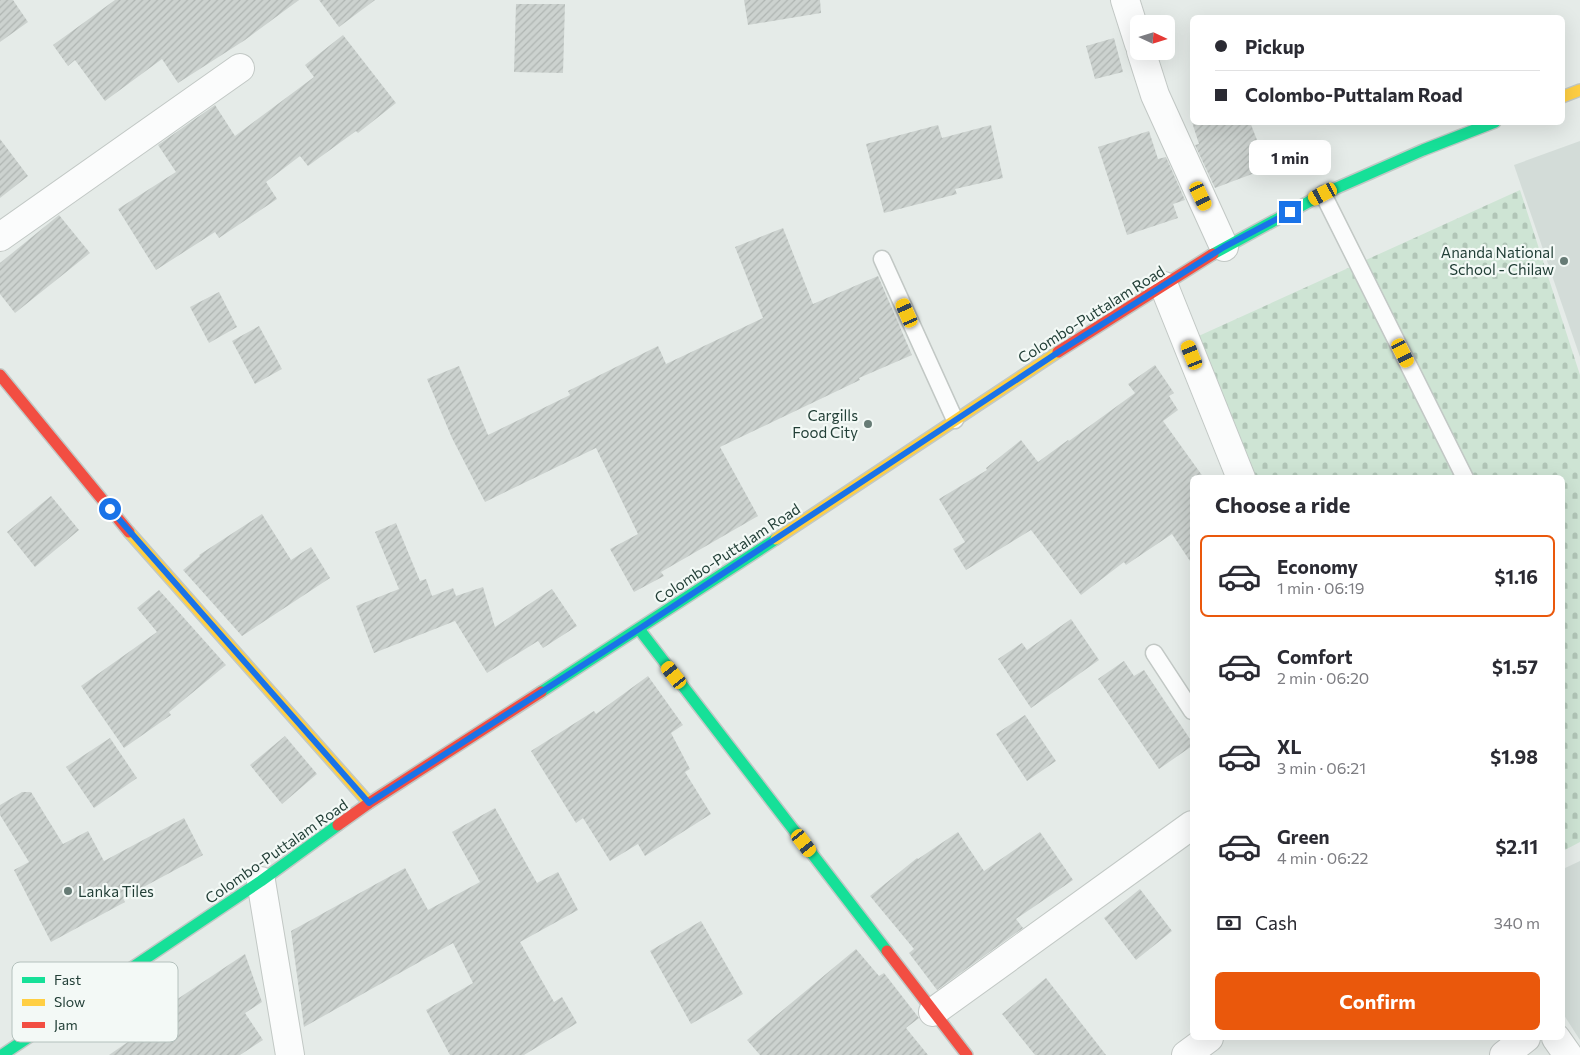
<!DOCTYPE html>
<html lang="en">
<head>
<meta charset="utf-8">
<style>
	:root { --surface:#fff; --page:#f7f7f7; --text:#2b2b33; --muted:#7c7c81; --line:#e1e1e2; --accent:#ea580c }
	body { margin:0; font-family:Commissioner,sans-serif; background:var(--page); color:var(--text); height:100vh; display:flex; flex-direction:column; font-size:19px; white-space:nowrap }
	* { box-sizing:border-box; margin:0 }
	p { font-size:16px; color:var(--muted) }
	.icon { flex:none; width:28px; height:28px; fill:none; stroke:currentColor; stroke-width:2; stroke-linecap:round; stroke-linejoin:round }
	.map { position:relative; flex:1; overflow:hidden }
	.drawer { position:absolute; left:1190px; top:475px; width:375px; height:565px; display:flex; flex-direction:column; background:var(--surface); border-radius:8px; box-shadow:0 5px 20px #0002 }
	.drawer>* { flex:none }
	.banner { position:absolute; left:1190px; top:15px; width:375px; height:110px; border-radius:8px; box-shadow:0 5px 20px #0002; display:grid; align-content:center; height:110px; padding:0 25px; background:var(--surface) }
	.needle { width:32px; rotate:94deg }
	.tools { position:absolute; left:1130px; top:15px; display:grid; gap:10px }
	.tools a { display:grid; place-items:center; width:45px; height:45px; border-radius:8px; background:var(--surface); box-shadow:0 5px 20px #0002; font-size:25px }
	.end { position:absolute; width:22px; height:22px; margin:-11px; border:6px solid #1a73e8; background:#fff; box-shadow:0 0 0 2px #fff }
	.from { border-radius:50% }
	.bubble { position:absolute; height:35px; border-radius:8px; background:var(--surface); box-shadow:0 5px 20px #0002; font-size:16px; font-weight:700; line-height:35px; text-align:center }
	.car { position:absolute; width:15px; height:30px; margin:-15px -8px; border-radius:6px; box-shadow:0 0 4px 1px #0007; background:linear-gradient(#f5c518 24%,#345 0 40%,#f5c518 0 76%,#345 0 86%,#f5c518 0) }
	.banner b { display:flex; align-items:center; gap:18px; height:48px; font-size:19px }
	.banner b+b { border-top:1px solid var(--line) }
	.banner i { width:12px; height:12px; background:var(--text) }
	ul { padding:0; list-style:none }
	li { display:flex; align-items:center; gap:15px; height:82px; margin:0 10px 8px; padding:0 15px; border:2px solid transparent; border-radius:8px }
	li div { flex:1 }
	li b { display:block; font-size:19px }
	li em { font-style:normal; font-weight:700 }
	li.current { border-color:var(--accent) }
	li>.icon { width:45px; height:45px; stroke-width:1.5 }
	h2 { padding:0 25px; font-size:22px; line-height:60px }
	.pay { display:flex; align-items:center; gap:12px; height:55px; padding:0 25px; font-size:19px }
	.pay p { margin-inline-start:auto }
	.primary-button { display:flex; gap:10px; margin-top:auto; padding:10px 25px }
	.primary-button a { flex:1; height:58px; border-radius:8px; background:var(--accent); color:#fff; font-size:20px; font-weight:700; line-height:58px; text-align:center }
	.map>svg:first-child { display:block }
	.built { fill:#d3dcd8 }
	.cemetery { fill:url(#cemetery-stones) }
	.building { fill:url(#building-hatch) }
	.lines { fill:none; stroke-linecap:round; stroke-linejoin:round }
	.lane-casing { stroke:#c2c8c5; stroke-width:19 }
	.street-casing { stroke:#c2c8c5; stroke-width:30 }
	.fast-casing { stroke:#c1c8c5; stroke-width:14 }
	.slow-casing { stroke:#c1c8c5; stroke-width:14 }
	.jam-casing { stroke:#c1c8c5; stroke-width:14 }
	.lane { stroke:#fbfcfc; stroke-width:16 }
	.street { stroke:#fbfcfc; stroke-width:28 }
	.fast { stroke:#16e098; stroke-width:11 }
	.slow { stroke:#ffcf43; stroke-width:11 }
	.jam { stroke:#f24e42; stroke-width:11 }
	.route { stroke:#1a73e8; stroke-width:6 }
	.poi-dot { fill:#667b75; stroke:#f3f9f6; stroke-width:2 }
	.labels { text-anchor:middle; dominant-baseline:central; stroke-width:4.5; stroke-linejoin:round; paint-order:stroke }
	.poi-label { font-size:15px; fill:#223f37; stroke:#f3f9f6; text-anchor:end }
	.street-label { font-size:15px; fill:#223f37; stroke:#f3f9f6 }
	.key { fill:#f3f9f6; stroke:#b4c1bd; stroke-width:1 }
	.key-label { font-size:14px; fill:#223f37 }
</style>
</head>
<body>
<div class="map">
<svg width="1580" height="1055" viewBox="0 0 1580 1055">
	<defs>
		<pattern id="cemetery-stones" width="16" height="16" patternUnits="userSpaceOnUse" patternTransform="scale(1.25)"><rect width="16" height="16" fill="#cee4d4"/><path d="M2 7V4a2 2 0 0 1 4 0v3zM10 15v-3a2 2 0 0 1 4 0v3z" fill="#b1c5b7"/></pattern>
		<pattern id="building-hatch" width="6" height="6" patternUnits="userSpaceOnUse" patternTransform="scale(1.25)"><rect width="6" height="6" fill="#ccd2cf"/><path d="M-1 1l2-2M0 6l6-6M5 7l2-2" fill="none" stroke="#afb5b2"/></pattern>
	</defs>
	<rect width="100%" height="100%" fill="#e5ebe8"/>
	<g class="built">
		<path d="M1580,141V357L1514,165Z"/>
		<path d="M1580,861V1040L1562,1012L1563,869Z"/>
	</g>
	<path class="cemetery" d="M1520,190L1580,375V842L1563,851L1562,478L1254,477L1192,339Z"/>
	<g class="building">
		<path d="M0,0H13L28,22L0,42Z"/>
		<path d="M115,0H299L245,40L178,83L162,59L105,101L75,60L68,66L53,45Z"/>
		<path d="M319,0H375L339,27Z"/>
		<path d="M744,0H820L821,13L748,25Z"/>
		<path d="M516,4H565L563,73L514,72Z"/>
		<path d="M343,35L396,103L358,133L356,131L308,166L300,156L266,182L277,199L219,238L215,232L156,270L118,209L176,172L158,145L215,105L235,136L314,77L305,65Z"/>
		<path d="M1114,38L1123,72L1095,79L1086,46Z"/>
		<path d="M1192,122H1250L1268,168L1215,188L1195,145L1199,144Z"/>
		<path d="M938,125L942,138L991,125L1003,178L955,189L957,194L884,213L866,144Z"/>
		<path d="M1149,131L1158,159L1166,157L1185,200L1173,204L1178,218L1127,235L1098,147Z"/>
		<path d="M0,139L28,176L0,198Z"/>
		<path d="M59,215L90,253L15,313L0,294V263Z"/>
		<path d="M783,228L813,304L878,276L912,355L859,378L860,380L720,447L758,516L661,572L664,576L634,592L610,549L638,534L596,448L485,502L452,438L427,379L459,366L488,435L570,395L568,391L658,346L666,364L763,318L735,247Z"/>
		<path d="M219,292L237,327L209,343L190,307Z"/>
		<path d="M259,326L282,369L255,384L232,341Z"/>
		<path d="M1155,365L1174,393L1169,396L1178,410L1163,421L1204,478H1192V564L1172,534L1126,565L1124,562L1081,595L1031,530L966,570L953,549L965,542L939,499L987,470L986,468L1021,440L1038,462L1068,440L1069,441L1135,393L1128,384Z"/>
		<path d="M51,496L79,530L35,567L7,532Z"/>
		<path d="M262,514L291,560L311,547L330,578L242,636L183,570L200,556L199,555Z"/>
		<path d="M396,523L420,581L426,579L432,596L453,588L456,596L483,587L495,627L552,589L577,626L543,648L538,641L487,673L455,621L374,653L356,606L399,589L375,532Z"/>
		<path d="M159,590L226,665L169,712L171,715L124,748L81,686L157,632L137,608Z"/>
		<path d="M1071,619L1099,660L1031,708L998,659L1022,643L1027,650Z"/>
		<path d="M1124,661L1134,676L1144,670L1192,742V746L1159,769L1098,679Z"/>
		<path d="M648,676L683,725L671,733L690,769L685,772L711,814L645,856L638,844L610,861L583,818L576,823L531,751L594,711L596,714Z"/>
		<path d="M1025,715L1056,761L1027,781L996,734Z"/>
		<path d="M285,736L317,774L282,804L250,765Z"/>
		<path d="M110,738L137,778L94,808L66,767Z"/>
		<path d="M22,792H31L63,844L88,831L104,861L184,818L203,855L123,898L125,902L51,942L14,870L29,862L0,815V805Z"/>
		<path d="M495,808L537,883L558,872L578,910L520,942L554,1002L562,997L577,1023L524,1055H450L426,1010L473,983L453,943L304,1027L291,931L405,868L428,910L480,882L452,832Z"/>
		<path d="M958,832L984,871L1040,832L1073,880L1016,919L1023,928L937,990L909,953L914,949L870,896L917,858L918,859Z"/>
		<path d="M1140,889L1172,931L1136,960L1104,918Z"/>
		<path d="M701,921L743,994L691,1024L650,951Z"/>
		<path d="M856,949L879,976L884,973L919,1018L906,1028L928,1055H760L747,1040Z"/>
		<path d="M245,954L262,1002L245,1013L263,1040L240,1055H109L177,1008L173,1002Z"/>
		<path d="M1046,978L1106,1055H1035L1002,1014Z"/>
	</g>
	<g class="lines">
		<g class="lane-casing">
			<g id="lane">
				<path d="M1323,194L1465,478"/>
				<path d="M882,259L955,420"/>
				<path d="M1154,653L1192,711"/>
			</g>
		</g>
		<g class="street-casing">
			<g id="street">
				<path d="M1125,0L1139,44"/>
				<path d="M1141,51L1155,95L1224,247"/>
				<path d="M0,237L240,68"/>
				<path d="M1164,286L1241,478"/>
				<path d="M261,881L290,1055"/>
				<path d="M933,1012L1192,825"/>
				<path d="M1556,1038L1568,1055"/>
				<path d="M1186,1055L1209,1038"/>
				<path d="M1504,1055L1526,1038"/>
			</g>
		</g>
		<g class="fast-casing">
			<g id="fast">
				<path d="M1213,254L1323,194L1423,150L1495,122"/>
				<path d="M639,629L887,951"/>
				<path d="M541,692L776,539"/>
				<path d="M2,1055L261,881L338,825"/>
			</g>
		</g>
		<g class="slow-casing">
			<g id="slow">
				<path d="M1562,97L1580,90"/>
				<path d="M129,532L369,803"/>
				<path d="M776,539L1058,352"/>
			</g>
		</g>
		<g class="jam-casing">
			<g id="jam">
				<path d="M1058,352L1213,254"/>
				<path d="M0,375L129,532"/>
				<path d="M338,825L369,803L541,692"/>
				<path d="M887,951L967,1055"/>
			</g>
		</g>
		<use href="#lane" class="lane"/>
		<use href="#street" class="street"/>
		<use href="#fast" class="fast"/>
		<use href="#slow" class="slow"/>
		<use href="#jam" class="jam"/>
	</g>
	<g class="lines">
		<path class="route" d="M110,509L369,803L639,629L1060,351L1224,247L1290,212"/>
	</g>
	<g class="poi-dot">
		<circle cx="1564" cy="261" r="5"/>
		<circle cx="868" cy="424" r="5"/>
		<circle cx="68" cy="891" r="5"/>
	</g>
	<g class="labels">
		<g class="poi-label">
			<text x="1554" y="252">Ananda National<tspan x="1554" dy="17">School - Chilaw</tspan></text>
			<text x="858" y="415">Cargills<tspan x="858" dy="17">Food City</tspan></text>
			<text x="78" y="891" text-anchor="start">Lanka Tiles</text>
		</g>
		<g class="street-label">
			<text transform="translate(1091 314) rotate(-32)">Colombo-Puttalam Road</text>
			<text transform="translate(727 553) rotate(-33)">Colombo-Puttalam Road</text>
			<text transform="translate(276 851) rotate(-35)">Colombo-Puttalam Road</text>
		</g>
	</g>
	<rect x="12" y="962" width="166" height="80" rx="8" class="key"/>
	<rect x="22" y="977" width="23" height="6" fill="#16e098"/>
	<rect x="22" y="999" width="23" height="7" fill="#ffcf43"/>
	<rect x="22" y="1022" width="23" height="6" fill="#f24e42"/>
	<g class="key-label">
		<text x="54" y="985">Fast</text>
		<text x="54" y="1007">Slow</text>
		<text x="54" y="1030">Jam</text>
	</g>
</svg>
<div class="tools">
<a><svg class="needle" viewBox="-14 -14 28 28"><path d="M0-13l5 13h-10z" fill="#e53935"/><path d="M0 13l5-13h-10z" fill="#7c7c81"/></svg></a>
</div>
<i class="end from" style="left:110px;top:509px"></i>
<i class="end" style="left:1290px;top:212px"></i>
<div class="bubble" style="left:1249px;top:140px;width:82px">1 min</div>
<i class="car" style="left:1323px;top:194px;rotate:242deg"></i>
<i class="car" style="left:1201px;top:196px;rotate:155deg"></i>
<i class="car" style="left:907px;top:313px;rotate:336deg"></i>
<i class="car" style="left:1403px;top:353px;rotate:153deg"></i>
<i class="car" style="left:1192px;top:355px;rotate:338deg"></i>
<i class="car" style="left:674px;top:675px;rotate:322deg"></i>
<i class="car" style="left:804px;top:843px;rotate:143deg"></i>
<div class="banner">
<b><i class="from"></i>Pickup</b>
<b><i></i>Colombo-Puttalam Road</b>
</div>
<section class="drawer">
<h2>Choose a ride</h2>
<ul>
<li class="current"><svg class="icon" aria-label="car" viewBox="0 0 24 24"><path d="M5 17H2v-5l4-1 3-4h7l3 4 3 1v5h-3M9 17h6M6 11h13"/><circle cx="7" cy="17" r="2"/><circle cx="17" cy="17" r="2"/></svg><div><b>Economy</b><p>1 min · 06:19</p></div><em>$1.16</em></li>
<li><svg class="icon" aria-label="car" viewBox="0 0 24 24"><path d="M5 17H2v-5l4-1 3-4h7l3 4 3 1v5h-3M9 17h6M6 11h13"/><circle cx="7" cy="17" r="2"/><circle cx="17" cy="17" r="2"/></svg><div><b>Comfort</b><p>2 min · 06:20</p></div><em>$1.57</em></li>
<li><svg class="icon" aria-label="car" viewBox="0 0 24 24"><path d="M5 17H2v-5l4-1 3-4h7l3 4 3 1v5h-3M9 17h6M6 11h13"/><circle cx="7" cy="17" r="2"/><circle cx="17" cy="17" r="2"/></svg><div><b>XL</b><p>3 min · 06:21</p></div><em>$1.98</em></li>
<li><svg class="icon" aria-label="car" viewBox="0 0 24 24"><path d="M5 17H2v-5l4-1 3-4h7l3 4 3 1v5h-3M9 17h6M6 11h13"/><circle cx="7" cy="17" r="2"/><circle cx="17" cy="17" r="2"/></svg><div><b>Green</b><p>4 min · 06:22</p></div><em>$2.11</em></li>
</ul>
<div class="pay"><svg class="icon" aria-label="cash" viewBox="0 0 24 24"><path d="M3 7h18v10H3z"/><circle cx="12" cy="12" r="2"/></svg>Cash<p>340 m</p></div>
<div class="primary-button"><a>Confirm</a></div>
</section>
</div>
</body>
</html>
